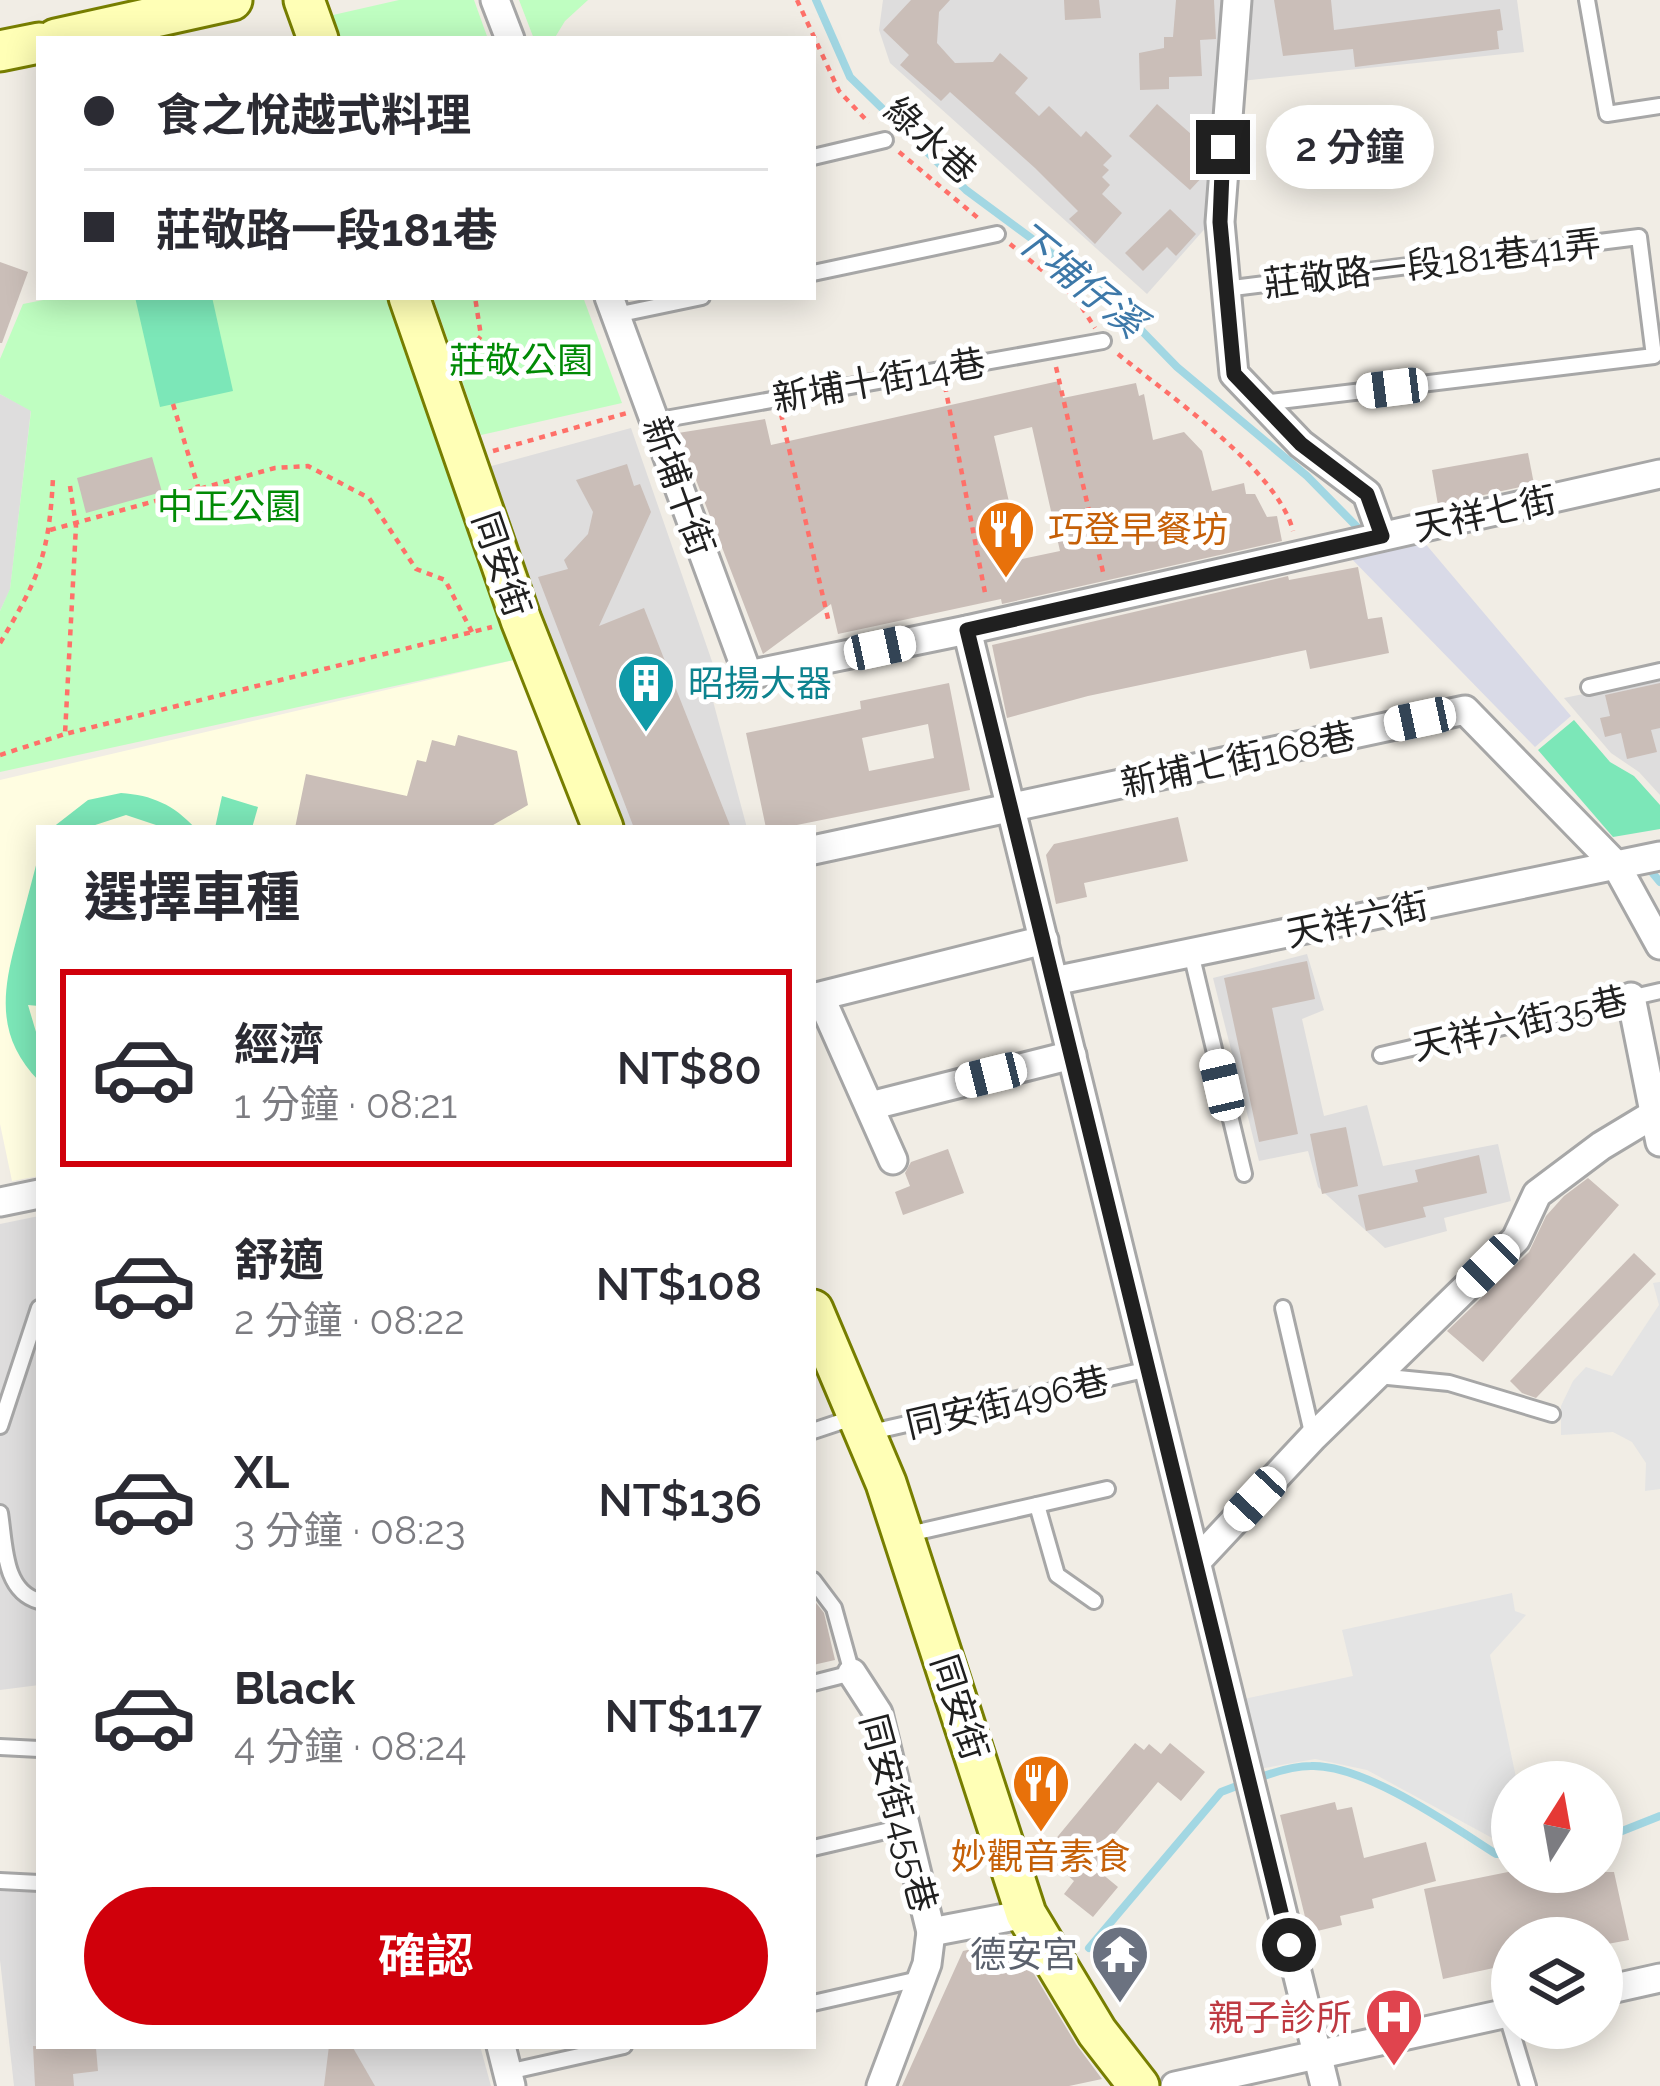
<!DOCTYPE html>
<html lang="zh-TW">
<head>
<meta charset="utf-8">
<style>
	:root { --surface:#fff; --page:#f7f7f7; --text:#2b2b33; --muted:#7c7c81; --line:#e1e1e2; --accent:#d0000b }
	body { margin:0; font-family:Raleway,"Noto Sans TC",sans-serif; background:var(--page); color:var(--text); height:100vh; display:flex; flex-direction:column; font-size:45px; white-space:nowrap }
	* { box-sizing:border-box; margin:0 }
	p { font-size:39px; color:var(--muted) }
	.icon { flex:none; width:66px; height:66px; fill:none; stroke:currentColor; stroke-width:2; stroke-linecap:round; stroke-linejoin:round }
	.map { position:relative; flex:1; overflow:hidden }
	.drawer { position:absolute; left:36px; top:825px; width:780px; height:1224px; display:flex; flex-direction:column; background:var(--surface); border-radius:0px; box-shadow:0 6px 30px #0003 }
	.drawer>* { flex:none }
	.banner { position:absolute; left:36px; top:36px; width:780px; height:264px; border-radius:0px; box-shadow:0 6px 30px #0003; display:grid; align-content:center; height:264px; padding:0 48px; background:var(--surface) }
	.needle { width:78px; rotate:11deg }
	.tools { position:absolute; left:1491px; top:1761px; display:grid; gap:24px }
	.tools a { display:grid; place-items:center; width:132px; height:132px; border-radius:50%; background:var(--surface); box-shadow:0 6px 30px #0003; font-size:60px }
	.end { position:absolute; width:54px; height:54px; margin:-27px; border:15px solid #202020; background:#fff; box-shadow:0 0 0 6px #fff }
	.from { border-radius:50% }
	.bubble { position:absolute; height:84px; border-radius:42px; background:var(--surface); box-shadow:0 6px 30px #0003; font-size:39px; font-weight:600; line-height:84px; text-align:center }
	.car { position:absolute; width:36px; height:72px; margin:-36px -18px; border-radius:15px; box-shadow:0 0 9px 3px #0007; background:linear-gradient(#fff 24%,#345 0 40%,#fff 0 76%,#345 0 86%,#fff 0) }
	.banner b { display:flex; align-items:center; gap:42px; height:114px; font-size:45px }
	.banner b+b { border-top:3px solid var(--line) }
	.banner i { width:30px; height:30px; background:var(--text) }
	ul { padding:0; list-style:none }
	li { display:flex; align-items:center; gap:36px; height:198px; margin:0 24px 18px; padding:0 24px; border:6px solid transparent; border-radius:0px }
	li div { flex:1 }
	li b { display:block; font-size:45px }
	li em { font-style:normal; font-weight:600 }
	li.selected { border-color:var(--accent) }
	li>.icon { width:108px; height:108px; stroke-width:1.5 }
	h2 { padding:0 48px; font-size:54px; line-height:144px }
	.cta { display:flex; gap:24px; margin-top:auto; padding:24px 48px }
	.cta a { flex:1; height:138px; border-radius:72px; background:var(--accent); color:#fff; font-size:48px; font-weight:600; line-height:138px; text-align:center }
	.map>svg:first-child { display:block }
	.residential { fill:#dedddd }
	.education { fill:#fffde1 }
	.park { fill:#bffec1 }
	.pitch { fill:#7ce7b8 }
	.parking { fill:#e4e4e4 }
	.plaza { fill:#d9dae7 }
	.lines { fill:none; stroke-linecap:round; stroke-linejoin:round }
	.stream { stroke:#a2d7e3; stroke-width:8 }
	.building { fill:#cabeb8; fill-rule:evenodd }
	.lane-casing { stroke:#a7a7a7; stroke-width:20 }
	.street-casing { stroke:#a7a7a7; stroke-width:33 }
	.secondary-casing { stroke:#777e00; stroke-width:45 }
	.path { stroke:#ff7069; stroke-width:4.5; stroke-dasharray:6 6; stroke-linecap:butt }
	.lane { stroke:#fff; stroke-width:14 }
	.street { stroke:#fff; stroke-width:27 }
	.secondary { stroke:#ffffb6; stroke-width:39 }
	.route { stroke:#202020; stroke-width:15 }
	.labels { text-anchor:middle; dominant-baseline:central; stroke-width:10; stroke-linejoin:round; paint-order:stroke }
	.street-label { font-size:36px; fill:#202020; stroke:#fff }
	.park-label { font-size:36px; fill:#018a05; stroke:#fff }
	.food-label { font-size:36px; fill:#c56008; stroke:#fff; text-anchor:start }
	.culture-label { font-size:36px; fill:#0d838f; stroke:#fff; text-anchor:start }
	.worship-label { font-size:36px; fill:#5b616d; stroke:#fff; text-anchor:end }
	.health-label { font-size:36px; fill:#be3a42; stroke:#fff; text-anchor:end }
	.water-label { font-size:39px; font-style:italic; fill:#3d78a8; stroke:#fff }
</style>
</head>
<body>
<div class="map">
<svg width="1660" height="2086" viewBox="0 0 1660 2086">
	<rect width="100%" height="100%" fill="#f1ede5"/>
	<g class="residential">
		<path d="M883,0H1227L1209,224L1147,294L890,63L879,30Z"/>
		<path d="M1248,0H1517L1524,52L1241,81Z"/>
		<path d="M0,394L31,410L10,590L0,611Z"/>
		<path d="M631,428L723,693L713,701L747,828H617L484,468Z"/>
		<path d="M1660,678V795L1639,772L1611,753L1564,698Z"/>
		<path d="M1307,954L1324,1010L1302,1019L1324,1116L1367,1105L1383,1166L1498,1144L1511,1201L1444,1218L1447,1231L1385,1248L1318,1187L1308,1151L1259,1161L1213,978Z"/>
		<path d="M39,1216V1685L0,1690V1224Z"/>
		<path d="M0,1891H39V2046H480L491,2086H14L0,1960Z"/>
	</g>
	<path class="education" d="M514,660L585,828H39V1176L12,1181L0,1124V780Z"/>
	<g class="park">
		<path d="M399,0H474L488,39H341L333,15Z"/>
		<path d="M519,0H588L565,21L554,39H534Z"/>
		<path d="M58,297H391L514,660L0,772V611L10,589L31,411L0,394V359L23,304Z"/>
		<path d="M433,297H583L622,403L481,435Z"/>
	</g>
	<g class="pitch">
		<path d="M135,297H212L233,391L160,407Z"/>
		<path d="M1574,720L1610,762L1634,776L1660,805V829L1613,837L1538,750Z"/>
		<path d="M121,793C152,795 174,805 195,828H165L126,815L86,828H52L88,800Z"/>
		<path d="M222,796L258,807L252,828H215Z"/>
		<path d="M39,854V1006L28,1005L39,1042V1081C0,1041 0,1001 15,945C23,915 31,884 39,854Z"/>
	</g>
	<g class="parking">
		<path d="M1660,1282V1489L1645,1491L1646,1463L1632,1442L1613,1432L1561,1435V1406L1573,1381L1586,1367L1612,1376L1659,1305L1653,1283Z"/>
		<path d="M1512,1593L1515,1611L1526,1615L1490,1655L1517,1782H1512V1840L1494,1839L1367,1770L1315,1759L1259,1769L1244,1699L1353,1676L1342,1630Z"/>
	</g>
	<path class="plaza" d="M1418,535L1571,716L1535,747L1344,551Z"/>
	<g class="lines">
		<g class="stream">
			<path d="M816,0L850,77L966,190L1104,292L1177,367L1307,476L1364,534"/>
			<path d="M1646,865L1660,882"/>
			<path d="M1256,1779C1274,1772 1292,1766 1311,1766C1364,1764 1452,1826 1496,1854H1512"/>
			<path d="M1602,1839L1660,1816"/>
			<path d="M1089,1948L1221,1792L1242,1784"/>
		</g>
	</g>
	<g class="building">
		<path d="M911,0H950L939,12L937,43L955,63L993,62L1000,53L1028,78L1015,93L1039,116L1049,106L1081,137L1086,131L1112,156L1103,165L1109,170L1102,177L1110,185L1102,194L1122,213L1095,244L1069,219L1078,211L1035,168L950,92L941,101L900,65L909,55L883,30Z"/>
		<path d="M1064,0H1099L1101,18L1065,20Z"/>
		<path d="M1176,0H1214L1216,39L1200,40L1202,76L1169,77V89L1140,90L1139,53L1164,48V37H1173Z"/>
		<path d="M1274,0H1331L1334,30L1500,9L1503,30L1497,31L1499,49L1355,67L1353,49L1283,56Z"/>
		<path d="M1157,104L1208,149L1206,173L1190,190L1129,136Z"/>
		<path d="M1170,209L1196,234L1176,256L1167,247L1143,271L1125,253Z"/>
		<path d="M0,262L28,272L2,343H0Z"/>
		<path d="M1059,381L1063,398L1136,383L1139,396L1144,394L1153,440L1184,432L1202,451L1212,491L1244,483L1246,494H1255L1267,517L1277,516L1282,541L1002,604L1001,599L838,634L831,604L763,654L678,433L765,419L771,445ZM1032,427L1060,551L1022,559L994,436Z"/>
		<path d="M1528,453L1534,484L1438,505L1432,470Z"/>
		<path d="M152,457L162,492L86,513L77,478Z"/>
		<path d="M627,464L634,486L640,484L651,512L599,626L644,608L731,828H634L538,577L568,569L564,560L588,534L593,512L576,480Z"/>
		<path d="M1358,567L1368,619L1382,617L1389,653L1310,669L1306,650L1088,696L1007,718L992,645L1288,576L1289,580Z"/>
		<path d="M949,683L970,790L782,828H766L746,733L861,709L860,701ZM928,724L934,758L869,771L862,738Z"/>
		<path d="M1660,683V728L1651,730L1657,752L1627,759L1621,733L1605,737L1600,718L1610,716L1605,695Z"/>
		<path d="M458,735L517,751L528,805L488,828H295L306,774L407,796L417,760L426,762L432,740L455,746Z"/>
		<path d="M1178,817L1188,861L1084,883L1087,897L1056,904L1046,855L1054,844Z"/>
		<path d="M1307,961L1315,999L1272,1008L1298,1134L1259,1142L1224,978Z"/>
		<path d="M1346,1127L1358,1186L1322,1194L1310,1134Z"/>
		<path d="M948,1149L964,1193L903,1215L895,1192L910,1186L905,1173L911,1162Z"/>
		<path d="M1479,1155L1487,1193L1423,1207L1426,1217L1366,1231L1358,1195L1418,1182L1415,1170Z"/>
		<path d="M1588,1178L1619,1205L1483,1362L1447,1331L1529,1252L1546,1216L1564,1196Z"/>
		<path d="M1634,1253L1656,1274L1536,1398L1522,1393L1510,1381Z"/>
		<path d="M813,1599L824,1613L835,1660L813,1665Z"/>
		<path d="M1135,1743L1144,1750L1149,1744L1161,1754L1170,1743L1205,1772L1181,1801L1158,1782L1098,1854L1103,1858L1095,1868L1118,1887L1093,1917L1064,1894L1074,1881L1056,1865L1062,1858L1049,1847Z"/>
		<path d="M1335,1802L1337,1810L1352,1807L1364,1858L1426,1842L1436,1881L1372,1899L1374,1908L1340,1916L1342,1925L1309,1933L1280,1815Z"/>
		<path d="M1508,1872H1614L1629,1940L1602,1945V1938H1512V1964L1443,1979L1424,1889Z"/>
		<path d="M1013,1939L1076,2044L1102,2079L1069,2086H902L963,1951Z"/>
		<path d="M33,2046L96,2048L98,2071L73,2074L74,2086H35Z"/>
		<path d="M329,2046H352L375,2086H324Z"/>
	</g>
	<g class="lines">
		<g class="lane-casing">
			<g id="lane">
				<path d="M1587,0L1607,114L1660,106"/>
				<path d="M813,157L885,140"/>
				<path d="M813,273L997,234"/>
				<path d="M1225,289L1639,237L1654,356L1263,403"/>
				<path d="M616,315L702,297"/>
				<path d="M654,421L1103,341"/>
				<path d="M1589,687L1660,671"/>
				<path d="M1191,953L1244,1174"/>
				<path d="M1381,1055L1660,991"/>
				<path d="M1283,1308L1313,1437"/>
				<path d="M1378,1376L1449,1383L1552,1414"/>
				<path d="M0,1426L39,1308"/>
				<path d="M813,1431L852,1418"/>
				<path d="M867,1433L1149,1369"/>
				<path d="M1037,1505L1057,1575L1094,1601"/>
				<path d="M0,1513C5,1544 3,1591 39,1601"/>
				<path d="M909,1534L1107,1489"/>
				<path d="M813,1580L834,1608L852,1673L813,1683"/>
				<path d="M0,1747L39,1749"/>
				<path d="M813,1848L907,1826"/>
				<path d="M0,1881L39,1883"/>
				<path d="M813,2003L919,1979"/>
				<path d="M1506,2013L1528,2086"/>
				<path d="M508,2072L624,2046"/>
			</g>
		</g>
		<g class="street-casing">
			<g id="street">
				<path d="M495,0L510,39"/>
				<path d="M1237,0L1220,222L1234,374L1301,444L1367,494L1382,536"/>
				<path d="M609,297L748,675L967,630L1660,474"/>
				<path d="M967,630L1325,2086"/>
				<path d="M813,850L1465,710L1616,865L1660,945"/>
				<path d="M1054,981L1660,856"/>
				<path d="M1631,997L1660,1142"/>
				<path d="M870,1106L1072,1055"/>
				<path d="M893,1160L820,996L1044,940"/>
				<path d="M0,1202L39,1194"/>
				<path d="M1197,1561L1313,1437L1516,1239L1537,1194L1601,1146L1654,1114"/>
				<path d="M852,1673L878,1713L931,1932L1026,1914"/>
				<path d="M1602,1991L1660,1978"/>
				<path d="M501,2046L511,2086"/>
				<path d="M881,2086L927,1964L931,1932"/>
				<path d="M1175,2086L1512,2012"/>
			</g>
		</g>
		<g class="secondary-casing">
			<g id="secondary">
				<path d="M304,0L318,39"/>
				<path d="M56,39L232,0"/>
				<path d="M0,51L39,43"/>
				<path d="M409,297L521,620L603,828"/>
				<path d="M813,1310L886,1483L1026,1914L1097,2032L1139,2086"/>
			</g>
		</g>
		<g class="path">
			<path d="M797,0L839,91L869,123"/>
			<path d="M899,152L978,218"/>
			<path d="M1010,244L1076,298L1095,328"/>
			<path d="M1118,354C1167,394 1278,470 1293,531"/>
			<path d="M462,360L481,336L475,297"/>
			<path d="M1056,367L1103,572"/>
			<path d="M945,386L986,598"/>
			<path d="M173,404L199,490"/>
			<path d="M781,414L829,623"/>
			<path d="M493,451L627,413"/>
			<path d="M70,486L76,526L65,734L492,627"/>
			<path d="M50,530L275,468L308,466L369,498L416,569L445,580L472,632"/>
			<path d="M0,643C39,578 49,555 53,478"/>
			<path d="M0,755L65,734"/>
		</g>
		<use href="#lane" class="lane"/>
		<use href="#street" class="street"/>
		<use href="#secondary" class="secondary"/>
	</g>
	<g class="lines">
		<path class="route" d="M1223,147L1220,222L1234,374L1301,444L1367,494L1382,536L967,630L1289,1945"/>
	</g>
	<defs>
		<g id="restaurant-pin" transform="scale(3)"><path d="M0 17L-7.5 6A9.5 9.5 0 1 1 7.5 6Z" fill="#e8710a" stroke="#fff"/><path d="M-5-6h1v4h1v-4h1v4h1v-4h1v5L-1.5 .5V6h-2V.5L-5-1ZM5-6V6H3V1.5H1.5Q1.5-4 5-6Z" fill="#fff"/></g>
		<g id="building-pin" transform="scale(3)"><path d="M0 17L-7.5 6A9.5 9.5 0 1 1 7.5 6Z" fill="#0f9aa8" stroke="#fff"/><path d="M-4-6H4V6H1V3H-1V6H-4ZM-2.5-4.3h1.7v1.8h-1.7ZM.8-4.3h1.7v1.8H.8ZM-2.5-1h1.7V.8h-1.7ZM.8-1h1.7V.8H.8Z" fill="#fff"/></g>
		<g id="temple-pin" transform="scale(3)"><path d="M0 17L-7.5 6A9.5 9.5 0 1 1 7.5 6Z" fill="#6b7280" stroke="#fff"/><path d="M0-6L5-2H3V0L6.5 2.5H4V6H1.5V3h-3V6H-4V2.5H-6.5L-3 0V-2H-5Z" fill="#fff"/></g>
		<g id="hospital-pin" transform="scale(3)"><path d="M0 17L-7.5 6A9.5 9.5 0 1 1 7.5 6Z" fill="#e0444e" stroke="#fff"/><path d="M-5-5h3v3.5h4V-5h3V5h-3V1.5h-4V5h-3Z" fill="#fff"/></g>
	</defs>
	<g fill-rule="evenodd">
		<use href="#restaurant-pin" x="1006" y="529"/>
		<use href="#building-pin" x="646" y="683"/>
		<use href="#restaurant-pin" x="1041" y="1783"/>
		<use href="#temple-pin" x="1120" y="1954"/>
		<use href="#hospital-pin" x="1394" y="2017"/>
	</g>
	<g class="labels">
		<g class="street-label">
			<text transform="translate(931 140) rotate(42)">綠水巷</text>
			<text transform="translate(1432 263) rotate(-7)">莊敬路一段181巷41弄</text>
			<text transform="translate(879 380) rotate(-10)">新埔十街14巷</text>
			<text transform="translate(679 486) rotate(70)">新埔十街</text>
			<text transform="translate(1485 513) rotate(-12)">天祥七街</text>
			<text transform="translate(502 564) rotate(71)">同安街</text>
			<text transform="translate(1238 759) rotate(-12)">新埔七街168巷</text>
			<text transform="translate(1357 919) rotate(-12)">天祥六街</text>
			<text transform="translate(1520 1023) rotate(-13)">天祥六街35巷</text>
			<text transform="translate(1007 1402) rotate(-13)">同安街496巷</text>
			<text transform="translate(960 1707) rotate(72)">同安街</text>
			<text transform="translate(899 1813) rotate(75)">同安街455巷</text>
		</g>
		<g class="park-label">
			<text x="521" y="360">莊敬公園</text>
			<text x="229" y="506">中正公園</text>
		</g>
		<g class="food-label">
			<text x="1048" y="529">巧登早餐坊</text>
			<text x="1041" y="1856" text-anchor="middle">妙觀音素食</text>
		</g>
		<g class="culture-label">
			<text x="688" y="683">昭揚大器</text>
		</g>
		<g class="worship-label">
			<text x="1078" y="1954">德安宮</text>
		</g>
		<g class="health-label">
			<text x="1352" y="2017">親子診所</text>
		</g>
		<g class="water-label">
			<text transform="translate(1079 279) rotate(39)">下埔仔溪</text>
		</g>
	</g>
</svg>
<div class="tools">
<a><svg class="needle" viewBox="-14 -14 28 28"><path d="M0-13l5 13h-10z" fill="#e53935"/><path d="M0 13l5-13h-10z" fill="#7c7c81"/></svg></a>
<a><svg class="icon" aria-label="layers" viewBox="0 0 24 24"><path d="M12 4l9 5-9 5-9-5zM3 14l9 5 9-5"/></svg></a>
</div>
<i class="end from" style="left:1289px;top:1945px"></i>
<i class="end" style="left:1223px;top:147px"></i>
<div class="bubble" style="left:1266px;top:105px;width:168px">2 分鐘</div>
<i class="car" style="left:1392px;top:388px;rotate:263deg"></i>
<i class="car" style="left:880px;top:648px;rotate:78deg"></i>
<i class="car" style="left:1420px;top:719px;rotate:258deg"></i>
<i class="car" style="left:991px;top:1075px;rotate:256deg"></i>
<i class="car" style="left:1222px;top:1085px;rotate:347deg"></i>
<i class="car" style="left:1488px;top:1266px;rotate:225deg"></i>
<i class="car" style="left:1255px;top:1499px;rotate:223deg"></i>
<div class="banner">
<b><i class="from"></i>食之悅越式料理</b>
<b><i></i>莊敬路一段181巷</b>
</div>
<section class="drawer">
<h2>選擇車種</h2>
<ul>
<li class="selected"><svg class="icon" aria-label="car" viewBox="0 0 24 24"><path d="M5 17H2v-5l4-1 3-4h7l3 4 3 1v5h-3M9 17h6M6 11h13"/><circle cx="7" cy="17" r="2"/><circle cx="17" cy="17" r="2"/></svg><div><b>經濟</b><p>1 分鐘 · 08:21</p></div><em>NT$80</em></li>
<li><svg class="icon" aria-label="car" viewBox="0 0 24 24"><path d="M5 17H2v-5l4-1 3-4h7l3 4 3 1v5h-3M9 17h6M6 11h13"/><circle cx="7" cy="17" r="2"/><circle cx="17" cy="17" r="2"/></svg><div><b>舒適</b><p>2 分鐘 · 08:22</p></div><em>NT$108</em></li>
<li><svg class="icon" aria-label="car" viewBox="0 0 24 24"><path d="M5 17H2v-5l4-1 3-4h7l3 4 3 1v5h-3M9 17h6M6 11h13"/><circle cx="7" cy="17" r="2"/><circle cx="17" cy="17" r="2"/></svg><div><b>XL</b><p>3 分鐘 · 08:23</p></div><em>NT$136</em></li>
<li><svg class="icon" aria-label="car" viewBox="0 0 24 24"><path d="M5 17H2v-5l4-1 3-4h7l3 4 3 1v5h-3M9 17h6M6 11h13"/><circle cx="7" cy="17" r="2"/><circle cx="17" cy="17" r="2"/></svg><div><b>Black</b><p>4 分鐘 · 08:24</p></div><em>NT$117</em></li>
</ul>
<div class="cta"><a>確認</a></div>
</section>
</div>
</body>
</html>
